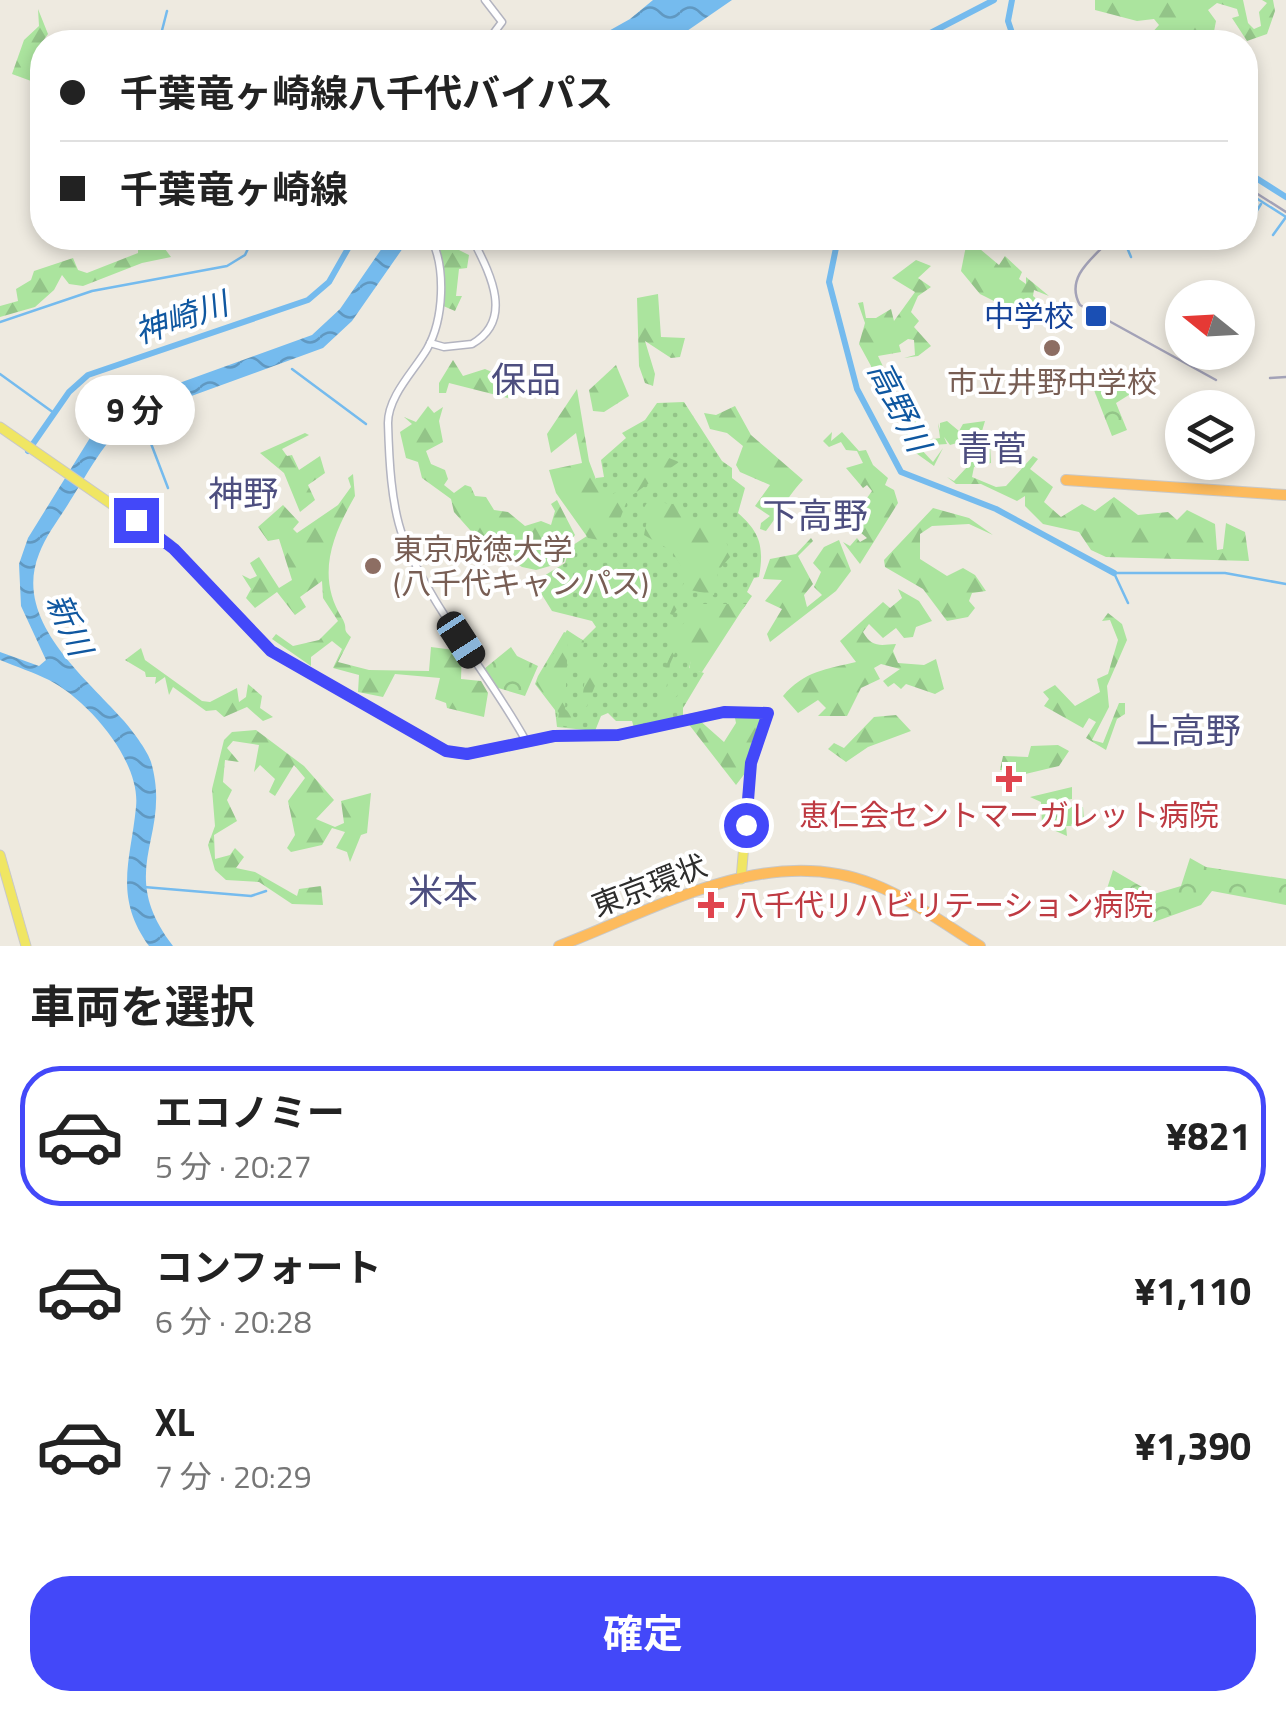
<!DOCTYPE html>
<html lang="ja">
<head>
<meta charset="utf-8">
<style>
	:root { --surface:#fff; --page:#f2f2f2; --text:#222; --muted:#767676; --line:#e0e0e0; --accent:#4348f9 }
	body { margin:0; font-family:"Titillium Web","Noto Sans JP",sans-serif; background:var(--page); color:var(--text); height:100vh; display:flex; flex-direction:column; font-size:38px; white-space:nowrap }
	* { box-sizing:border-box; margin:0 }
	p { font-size:32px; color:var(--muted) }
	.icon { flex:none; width:55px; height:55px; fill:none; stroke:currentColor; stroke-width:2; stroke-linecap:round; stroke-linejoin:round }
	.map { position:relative; height:946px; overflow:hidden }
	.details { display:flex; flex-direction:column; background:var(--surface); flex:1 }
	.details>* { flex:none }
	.banner { position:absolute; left:30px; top:30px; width:1228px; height:220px; border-radius:40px; box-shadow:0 5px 15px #0003; display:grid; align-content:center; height:220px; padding:0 30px; background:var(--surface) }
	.needle { width:65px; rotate:288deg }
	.controls { position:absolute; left:1165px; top:280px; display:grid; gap:20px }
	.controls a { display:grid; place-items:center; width:90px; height:90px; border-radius:50%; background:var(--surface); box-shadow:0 5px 15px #0003; font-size:50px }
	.end { position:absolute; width:45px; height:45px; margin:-22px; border:12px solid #4348f9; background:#fff; box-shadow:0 0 0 5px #fff }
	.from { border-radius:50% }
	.bubble { position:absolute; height:70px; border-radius:35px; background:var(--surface); box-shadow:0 5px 15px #0003; font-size:32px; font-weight:700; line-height:70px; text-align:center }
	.car { position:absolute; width:30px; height:60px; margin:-30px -15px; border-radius:12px; box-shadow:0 0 8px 2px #0007; background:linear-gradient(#222 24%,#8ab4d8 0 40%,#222 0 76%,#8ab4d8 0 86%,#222 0) }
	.banner b { display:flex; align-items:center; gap:35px; height:95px; font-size:38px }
	.banner b+b { border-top:2px solid var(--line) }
	.banner i { width:25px; height:25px; background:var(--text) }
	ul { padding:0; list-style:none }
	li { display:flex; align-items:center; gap:30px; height:140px; margin:0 20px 15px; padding:0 10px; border:5px solid transparent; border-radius:40px }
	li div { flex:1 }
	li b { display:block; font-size:38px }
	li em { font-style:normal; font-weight:700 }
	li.active { border-color:var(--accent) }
	li>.icon { width:90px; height:90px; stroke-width:1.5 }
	h2 { padding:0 30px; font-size:45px; line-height:120px }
	.button { display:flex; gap:20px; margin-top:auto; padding:20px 30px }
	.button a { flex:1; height:115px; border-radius:40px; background:var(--accent); color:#fff; font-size:40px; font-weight:700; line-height:115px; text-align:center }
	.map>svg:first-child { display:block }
	.grass { fill:url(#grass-dots) }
	.forest { fill:url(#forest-firs); fill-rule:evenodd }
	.park { fill:url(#park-crowns) }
	.water { fill:url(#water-waves) }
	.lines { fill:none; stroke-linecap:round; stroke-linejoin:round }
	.stream { stroke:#75bbee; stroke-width:2.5 }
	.river { stroke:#75bbee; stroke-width:6 }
	.secondary-casing { stroke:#b3b4c0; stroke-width:9 }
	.primary-casing { stroke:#c8c8c8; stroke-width:11 }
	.highway-casing { stroke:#c8c8c8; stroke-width:12 }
	.secondary { stroke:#fff; stroke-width:6 }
	.primary { stroke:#f0e663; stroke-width:9 }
	.highway { stroke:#fdbb5d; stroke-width:10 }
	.tram { stroke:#a3a2b7; stroke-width:2.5 }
	.route { stroke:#4348f9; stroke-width:12 }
	.transit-dot { fill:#1a4fb4; stroke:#fff; stroke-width:4 }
	.education-dot { fill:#8d6e63; stroke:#fff; stroke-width:4 }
	.health-dot { fill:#e0444e; stroke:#fff; stroke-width:4 }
	.labels { text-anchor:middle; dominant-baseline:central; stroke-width:8; stroke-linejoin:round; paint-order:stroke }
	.transit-label { font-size:30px; fill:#164399; stroke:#fff; text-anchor:end }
	.education-label { font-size:30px; fill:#785e54; stroke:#fff }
	.health-label { font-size:30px; fill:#be3a42; stroke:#fff }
	.street-label { font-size:30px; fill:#2d2d2d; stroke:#fff }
	.water-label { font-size:32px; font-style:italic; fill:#0f57a0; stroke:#fff }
	.quarter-label { font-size:35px; fill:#4d4e7f; stroke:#fff }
</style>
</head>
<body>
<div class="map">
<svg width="1286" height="946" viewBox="0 0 1286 946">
	<defs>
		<pattern id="grass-dots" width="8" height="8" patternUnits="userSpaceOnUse" patternTransform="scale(2.5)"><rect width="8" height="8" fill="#abe49e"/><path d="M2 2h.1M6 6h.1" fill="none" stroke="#93c488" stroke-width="1.8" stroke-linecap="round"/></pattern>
		<pattern id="forest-firs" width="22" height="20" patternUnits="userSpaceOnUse" patternTransform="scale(2.5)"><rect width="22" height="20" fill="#abe49e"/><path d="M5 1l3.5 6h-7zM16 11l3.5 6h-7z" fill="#93c488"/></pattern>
		<pattern id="park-crowns" width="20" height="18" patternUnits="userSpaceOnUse" patternTransform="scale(2.5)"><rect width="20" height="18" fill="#abe49e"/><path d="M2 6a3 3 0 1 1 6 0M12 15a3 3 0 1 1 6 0" fill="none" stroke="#93c488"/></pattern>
		<pattern id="water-waves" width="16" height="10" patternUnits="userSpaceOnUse" patternTransform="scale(2.5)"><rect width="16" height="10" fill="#75bbee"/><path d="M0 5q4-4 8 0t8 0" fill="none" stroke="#6098c1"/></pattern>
	</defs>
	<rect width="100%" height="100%" fill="#eeeae0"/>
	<path class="grass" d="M684,402L722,461L732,468V478L745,488L738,513C761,533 764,548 759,577L754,578L747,592L752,596L743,609L727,607L695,648L689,668L704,673L683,708V719L634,728L632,721H616L608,713L601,716L595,731L557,727L555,710L535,684L538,676L564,632L583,640L596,627L592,621L552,611L534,582L565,563L570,547L590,534L596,478L604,477L601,460L626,438L622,433L645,420L657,403Z"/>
	<g class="forest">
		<path d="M1095,0H1243L1248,23L1254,29L1261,26L1259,12L1267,3L1262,0H1273L1275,11L1267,34L1247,41L1232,18L1239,16L1237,9L1217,3L1208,10L1216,21L1212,42H1158L1150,35L1159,25L1154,19L1137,21L1095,10Z"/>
		<path d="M38,9L48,34L40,45L42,85L12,74L24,40L39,26Z"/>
		<path d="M439,238H456L457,249L469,255L467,268L459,269L456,296H462L455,311L441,305Z"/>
		<path d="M974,238H979L974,244L999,265L1005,256L1022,272L1019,279L1026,284V277L1049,296L1034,290L1033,296L1045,306L1036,324L1009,303L1004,306L980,294L961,271L966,246Z"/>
		<path d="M138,239L162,245L171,257L142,263L83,286L69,284L62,275L54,290L35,307L0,317V306L18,301L16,289L31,280L34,271L73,258L78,270L87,273L138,253Z"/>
		<path d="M916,260L931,266L918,278L931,287L918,296L911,312L919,321L914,327L931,346L918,356L904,358L915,355L914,340L908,339L899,345L901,352L878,356L892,385L882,394L889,402L899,397L907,418L916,421L919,430L924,429L927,440L940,438L938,423L940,430V423L947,421L959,431L963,424L985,421L979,441L990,443L991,463L974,467L972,477L996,487L1006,486L1033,456L1038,459L1030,469L1053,487L1044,502L1061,517L1082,504L1095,511L1114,497L1138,515L1168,512L1177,520L1187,510L1215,524L1217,550L1223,549L1226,523L1245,532L1249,561L1106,557L1091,550L1079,532L1043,524L1025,506V496L1017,501L981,484H956L947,477L954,481L981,452L974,438L950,445L944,437L947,444L918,446L933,462L943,448L934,466L913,451L899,416L873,389L871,366L859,344L865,323L858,303L863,302L866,318H876L891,309L894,321L915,292L892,278Z"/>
		<path d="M658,294L661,337L685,338L680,357L671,358L645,341L655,374L653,386L645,383L639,366L637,298Z"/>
		<path d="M453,360L463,376L485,369L501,376L498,380L503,383L510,378L508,398L449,383L446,393H439V383Z"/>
		<path d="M616,365L629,396L604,412L593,411L589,390Z"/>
		<path d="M577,389L589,461L603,498L631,486L669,458L679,462L628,498L617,527L605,541L588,538L556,493L549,470L582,463L576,433L551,453L547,434Z"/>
		<path d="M428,406L434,413L443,407L439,421L443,442L426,451L431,464L445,470L448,479L444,485L454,493L465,485L471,487L475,496L486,497L494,510L508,512L525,526L541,521L551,525L555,511L551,504L557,500L575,535L563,549H567L564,562L536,570L522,567L478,539L454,512L451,499L422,478L418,462L406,458L400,432L412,424L404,417L416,422Z"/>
		<path d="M735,406L751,435L803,480C787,497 780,513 766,531L760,529L761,523L770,516L755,506L770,485L740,472L736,465L743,446L727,433L710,429L704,413L716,415Z"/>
		<path d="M832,432L831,441L842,432L859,451L866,450L873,465L888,478L885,485L894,490L898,503L860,564L843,542L850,546L857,538L860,542L867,538L854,527L870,515L862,505L872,491L867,485L863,488L846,468L863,463L857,451L846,450L841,442L829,447L823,441Z"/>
		<path d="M305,433L309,435L282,449L287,456L292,455L299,470L320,456L325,473L308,485L315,500L300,512L284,473L260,453Z"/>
		<path d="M353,474L355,496C332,536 316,576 342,618C349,630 341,628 351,637L338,662L369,670L429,671L431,647L462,651L461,679L481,681L488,693L484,717L447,708L446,703L435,699L440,678L395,674L383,697L358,692L359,675L333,668L342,649L332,641L311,657V666L272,639L276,634L293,646L319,640L338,621L323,598L322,581L300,597L306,607L295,615L277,592L255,608L246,598L251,589L242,575L250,579L257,576L250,563L259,557L279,588L292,580L279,539L268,541L258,527L283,505L299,522L293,529L297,533L338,505L351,487L348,478Z"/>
		<path d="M680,495L685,512L695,521L703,516L725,538L731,556L718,571L714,595L690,590L673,615L670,614L687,576L672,551L644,535L647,520L642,511L648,501L673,504Z"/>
		<path d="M933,508L969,518L993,535L969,524L932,526L920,534V559L947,576L963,568L975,575L986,591L972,593L969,601L975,608L968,617L947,621L923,589L885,567L884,560Z"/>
		<path d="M811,538L813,541L798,556L813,584L804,595L807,607L822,595L814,587L821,572L813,563L824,547L839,540L851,571L836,591L770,642L767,634L782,609L765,601L782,580L763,579L770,559L796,554Z"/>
		<path d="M898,589L919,601L932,621L916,627L913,637L904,638L896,628L883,638L869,624L863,632C872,648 880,645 896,644L893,651L898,663L924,665L936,659L944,689L935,694L906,684L901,689L894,683L888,687L883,681L900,669L881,664L874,668L880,679L861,688L847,716H818L826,708L818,700L798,713L783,696C804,671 827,669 856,662L840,641L883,602L890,608L902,598Z"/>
		<path d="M699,604H746L702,672L689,671L692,651L678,646L670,664L665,697L683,688L663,714V707L657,706L660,681L675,644L667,631L679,629Z"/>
		<path d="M1108,613L1122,624L1127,640L1107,686L1109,707L1092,740L1103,743L1119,703H1125V714L1117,719L1106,750L1086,738L1096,722L1089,718L1083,728L1044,706L1049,699L1043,692L1055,685L1075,706L1100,692L1097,679L1108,674L1118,640L1110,620L1102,621Z"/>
		<path d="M567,630L584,641L582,656L599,658L611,646L578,728L557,725L559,713L536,684ZM568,637L576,640L585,678L580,716L576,719L565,709Z"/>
		<path d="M141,648L145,660L202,701L210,702L237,688L239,702L246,697L248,684L262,696L260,708L273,717L263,721L247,707L224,717L216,710L206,711L173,687L169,695L165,677L155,684L156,677H146L145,672L125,660Z"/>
		<path d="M734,713L763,717L746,772L736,785L687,722L698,719L724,742L736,723Z"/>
		<path d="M896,715L911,731L868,747L846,762L828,749L834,743L844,748L874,717Z"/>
		<path d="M256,730L304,766L334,800L316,819L335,827L344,823L341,801L371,793L367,833L361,835L350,862L347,852L336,848L345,832L332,828L322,845L291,852L287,848L295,835L288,801L305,778L294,765L275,796L269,792L275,779L260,765L254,772L259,745L233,741L227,748L239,762L225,760L223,782L232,790L227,800L237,821L214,835L215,859L230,855L235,848L244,857L236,868L255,872L297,896L299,889L321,886L323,905L292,904L259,882L226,880L215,870L208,845L215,826L212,789L224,740L232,732Z"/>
		<path d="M1058,745L1069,751L1059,766L1017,776L1015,769L1000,770L1003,756L1028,757L1031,746Z"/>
		<path d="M1072,787V799L1064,800L1065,807H1083L1084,819L1079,818L1078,826H1066L1067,836L1042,825L1041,802L1030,797Z"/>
	</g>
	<g class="park">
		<path d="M1131,372L1140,388L1116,403L1127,430L1112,436L1094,390Z"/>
		<path d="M511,647L517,656L538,666L525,696L495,687L484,669Z"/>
		<path d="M1190,858L1206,867L1286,879V905L1212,891L1201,905L1154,922L1105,895L1113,870L1154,894L1181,886Z"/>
	</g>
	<g class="water">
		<path d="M653,0H732L671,42H589L630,19Z"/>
		<path d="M389,238H410L352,321L323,348L142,414C107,432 91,469 70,501C60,518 46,535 39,554C12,621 87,678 124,721C135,734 148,752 151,762C173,838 114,869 173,946H149C113,896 131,860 136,807C141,761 88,700 49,680C33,672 17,667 0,660V652L39,666L46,660L21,606L19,564L28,538L93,433L115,410L135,399L312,335L340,309Z"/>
	</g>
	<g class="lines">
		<g class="stream">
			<path d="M159,42L167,11"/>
			<path d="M1245,191L1286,217"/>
			<path d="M1251,220L1261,204"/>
			<path d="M1273,235L1286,217"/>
			<path d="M1067,238L1072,245L1084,238"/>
			<path d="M1123,238L1131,257"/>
			<path d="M1153,238L1157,248"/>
			<path d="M1090,247L1093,238"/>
			<path d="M0,322L92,291L227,266L245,255L253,238"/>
			<path d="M292,369L366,424"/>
			<path d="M0,374L54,413"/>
			<path d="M142,420L168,488"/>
			<path d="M1128,603L1114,573H1225L1286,584"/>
			<path d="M144,887L251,896L266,891"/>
		</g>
		<g class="river">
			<path d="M1012,0L1008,21L1015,42"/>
			<path d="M913,42L994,0"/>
			<path d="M1245,171L1286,197"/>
			<path d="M838,238L829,282L846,347L857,389L901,472L996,509L1114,573"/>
			<path d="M28,451L69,392L88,375L308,300L329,282L354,238"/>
		</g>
		<g class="secondary-casing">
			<g id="secondary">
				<path d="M485,0L502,22L487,42"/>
				<path d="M431,238C446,268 444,319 427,349C414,371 388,396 388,423C389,458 391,505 403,537C432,610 488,672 526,741"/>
				<path d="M430,343L444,347L472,344C516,319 488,270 472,238"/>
			</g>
		</g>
		<g class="primary-casing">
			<g id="primary">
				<path d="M0,427L169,544L271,651L446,751L467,754L555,736L618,735L723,712L768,713L751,763L741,879"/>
				<path d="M0,855L26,946"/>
			</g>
		</g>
		<g class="highway-casing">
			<g id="highway">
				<path d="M1066,480L1286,495"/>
				<path d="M559,946C657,909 767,842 873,884C911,899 946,925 980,946"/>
			</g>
		</g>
		<use href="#secondary" class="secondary"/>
		<use href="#primary" class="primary"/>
		<use href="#highway" class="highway"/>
		<g class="tram">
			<path d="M1245,186L1286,212"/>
			<path d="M1112,238C1094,257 1064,277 1080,305L1216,380"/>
			<path d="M1270,378L1286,377"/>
		</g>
	</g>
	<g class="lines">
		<path class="route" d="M136,520L174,549L271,651L446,751L467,754L554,736L618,735L724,712L768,713L751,763L746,825"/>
	</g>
	<rect class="transit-dot" x="1084" y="304" width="24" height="24" rx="5"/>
	<g class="education-dot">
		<circle cx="1052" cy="348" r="10"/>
		<circle cx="373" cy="566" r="10"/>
	</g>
	<g class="health-dot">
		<path d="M1004 764h10v10h10v10h-10v10h-10v-10h-10v-10h10z"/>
		<path d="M706 890h10v10h10v10h-10v10h-10v-10h-10v-10h10z"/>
	</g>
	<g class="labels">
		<g class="transit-label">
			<text x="1074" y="316">中学校</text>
		</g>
		<g class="education-label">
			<text x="1052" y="382">市立井野中学校</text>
			<text x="393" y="549" text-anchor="start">東京成徳大学<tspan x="393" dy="34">(八千代キャンパス)</tspan></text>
		</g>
		<g class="health-label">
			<text x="1009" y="815">恵仁会セントマーガレット病院</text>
			<text x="734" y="905" text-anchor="start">八千代リハビリテーション病院</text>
		</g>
		<g class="street-label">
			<text transform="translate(649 885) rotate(-21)">東京環状</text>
		</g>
		<g class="water-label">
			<text transform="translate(181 317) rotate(-19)">神崎川</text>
			<text transform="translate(900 406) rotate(63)">高野川</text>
			<text transform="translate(70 624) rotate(66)">新川</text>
		</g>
		<g class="quarter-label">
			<text x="526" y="379">保品</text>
			<text x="992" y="448">青菅</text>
			<text x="243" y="493">神野</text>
			<text x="815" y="515">下高野</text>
			<text x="1188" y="730">上高野</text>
			<text x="443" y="891">米本</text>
		</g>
	</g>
</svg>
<div class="controls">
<a><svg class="needle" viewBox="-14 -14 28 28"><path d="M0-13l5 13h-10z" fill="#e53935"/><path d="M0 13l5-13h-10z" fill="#767676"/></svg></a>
<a><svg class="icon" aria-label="layers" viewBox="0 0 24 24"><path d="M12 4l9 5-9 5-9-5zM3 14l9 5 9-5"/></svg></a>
</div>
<i class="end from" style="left:746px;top:825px"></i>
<i class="end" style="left:136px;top:520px"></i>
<div class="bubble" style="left:75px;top:375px;width:120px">9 分</div>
<i class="car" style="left:461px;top:640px;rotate:147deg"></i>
<div class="banner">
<b><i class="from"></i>千葉竜ヶ崎線八千代バイパス</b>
<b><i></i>千葉竜ヶ崎線</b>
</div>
</div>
<section class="details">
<h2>車両を選択</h2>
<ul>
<li class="active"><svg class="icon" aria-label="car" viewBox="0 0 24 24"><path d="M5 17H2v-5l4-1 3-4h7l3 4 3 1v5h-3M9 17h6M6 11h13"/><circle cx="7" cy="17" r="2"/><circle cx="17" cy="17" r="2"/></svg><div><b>エコノミー</b><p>5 分 · 20:27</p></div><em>¥821</em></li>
<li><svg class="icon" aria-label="car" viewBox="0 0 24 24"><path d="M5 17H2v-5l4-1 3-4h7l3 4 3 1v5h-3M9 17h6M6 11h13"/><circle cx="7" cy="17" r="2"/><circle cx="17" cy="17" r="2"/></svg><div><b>コンフォート</b><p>6 分 · 20:28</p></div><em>¥1,110</em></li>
<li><svg class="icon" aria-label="car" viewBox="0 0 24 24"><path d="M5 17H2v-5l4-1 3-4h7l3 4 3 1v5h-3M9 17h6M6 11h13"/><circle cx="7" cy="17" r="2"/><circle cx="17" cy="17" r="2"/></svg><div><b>XL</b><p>7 分 · 20:29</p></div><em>¥1,390</em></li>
</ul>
<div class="button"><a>確定</a></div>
</section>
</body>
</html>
